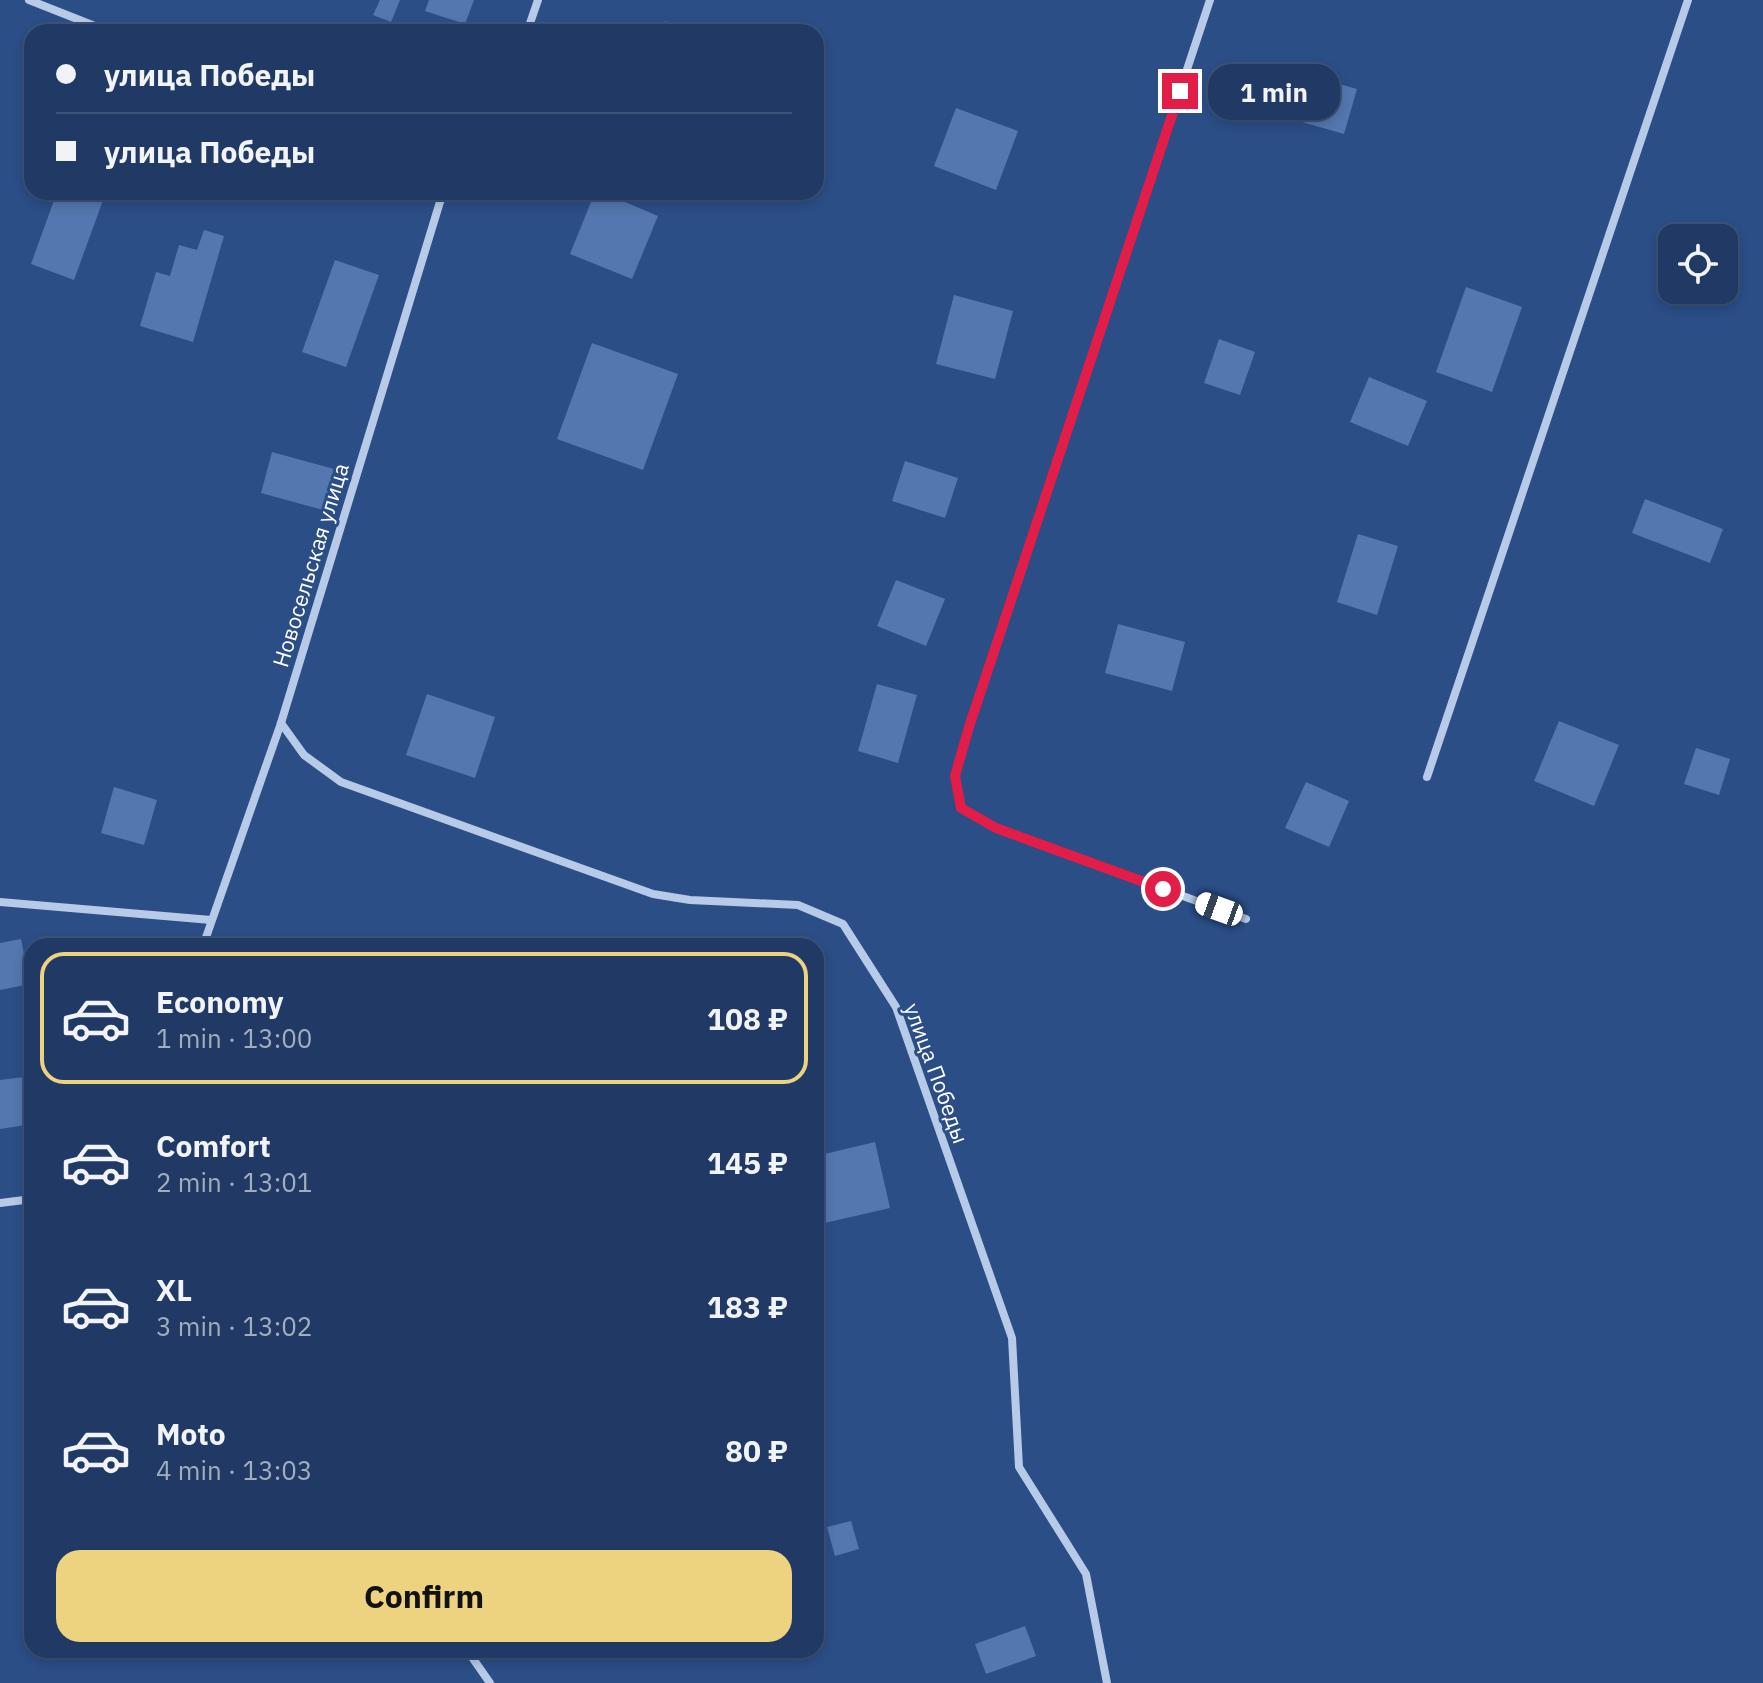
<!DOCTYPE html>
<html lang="en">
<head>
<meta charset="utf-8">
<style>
	:root { --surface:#203a65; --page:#2d456e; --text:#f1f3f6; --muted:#a2adbf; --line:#3d5479; --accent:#edd37f }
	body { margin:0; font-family:"IBM Plex Sans",sans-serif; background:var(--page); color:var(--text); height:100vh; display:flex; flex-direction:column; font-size:30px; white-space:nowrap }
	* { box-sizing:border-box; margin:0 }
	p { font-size:26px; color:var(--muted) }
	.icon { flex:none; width:44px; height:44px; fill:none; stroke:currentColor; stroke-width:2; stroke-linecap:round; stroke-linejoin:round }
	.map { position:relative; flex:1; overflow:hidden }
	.panel { position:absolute; left:24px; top:938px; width:800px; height:720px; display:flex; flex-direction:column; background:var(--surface); border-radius:24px; box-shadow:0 4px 12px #0003,0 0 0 2px var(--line) }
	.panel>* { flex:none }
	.guide { position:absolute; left:24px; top:24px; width:800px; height:176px; border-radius:24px; box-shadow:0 4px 12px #0003,0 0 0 2px var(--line); display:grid; align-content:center; height:176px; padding:0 32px; background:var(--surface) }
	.tools { position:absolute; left:1658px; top:224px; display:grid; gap:16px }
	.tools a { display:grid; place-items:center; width:80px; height:80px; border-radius:16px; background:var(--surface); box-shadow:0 4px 12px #0003,0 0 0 2px var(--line); font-size:40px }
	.end { position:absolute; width:36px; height:36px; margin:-18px; border:10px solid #e11d48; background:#fff; box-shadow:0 0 0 4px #fff }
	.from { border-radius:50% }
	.bubble { position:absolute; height:56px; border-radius:24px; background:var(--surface); box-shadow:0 4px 12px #0003,0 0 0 2px var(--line); font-size:26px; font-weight:700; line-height:56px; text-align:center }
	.car { position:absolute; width:24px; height:48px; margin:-24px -12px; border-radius:10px; box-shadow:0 0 6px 2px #0007; background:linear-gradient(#fff 24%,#345 0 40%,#fff 0 76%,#345 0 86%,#fff 0) }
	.guide b { display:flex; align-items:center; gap:28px; height:76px; font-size:30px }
	.guide b+b { border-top:2px solid var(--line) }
	.guide i { width:20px; height:20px; background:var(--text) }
	ul { padding:14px 0 0; list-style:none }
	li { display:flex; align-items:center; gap:24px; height:132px; margin:0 16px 12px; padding:0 16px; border:4px solid transparent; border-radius:24px }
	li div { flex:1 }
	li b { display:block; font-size:30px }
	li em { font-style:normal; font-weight:700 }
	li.current { border-color:var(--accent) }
	li>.icon { width:72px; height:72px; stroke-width:1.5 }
	.button { display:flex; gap:16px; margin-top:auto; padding:16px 32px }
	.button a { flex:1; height:92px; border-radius:24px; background:var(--accent); color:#111; font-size:32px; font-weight:700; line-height:92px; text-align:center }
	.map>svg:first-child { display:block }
	.building { fill:#5377ae }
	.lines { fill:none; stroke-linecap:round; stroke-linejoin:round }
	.minor { stroke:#b7cae7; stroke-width:8 }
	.route { stroke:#e11d48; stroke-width:10 }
	.labels { text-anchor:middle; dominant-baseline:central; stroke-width:6; stroke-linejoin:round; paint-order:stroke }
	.street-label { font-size:22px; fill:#fff; stroke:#2b4e87 }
</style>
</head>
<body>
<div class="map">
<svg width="1763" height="1683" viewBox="0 0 1763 1683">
	<rect width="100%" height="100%" fill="#2b4e87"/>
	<g class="building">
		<path d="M380,0H400L391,22L373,15Z"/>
		<path d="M429,0H474L465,24L425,11Z"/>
		<path d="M665,21L695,32H662Z"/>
		<path d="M1314,77L1357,89L1344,134L1302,122Z"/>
		<path d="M956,108L1018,131L996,190L934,166Z"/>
		<path d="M57,192H106L74,280L31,264Z"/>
		<path d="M595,192H602L658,216L632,279L570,254Z"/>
		<path d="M204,230L224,236L193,342L140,326L156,272L170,276L179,245L197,250Z"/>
		<path d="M335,260L379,275L346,367L302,352Z"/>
		<path d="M1466,287L1522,307L1492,392L1436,372Z"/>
		<path d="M954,295L1013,311L995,379L936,364Z"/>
		<path d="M1219,339L1255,352L1240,395L1204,383Z"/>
		<path d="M592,343L678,374L643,470L557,439Z"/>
		<path d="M1369,377L1427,401L1408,446L1350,422Z"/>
		<path d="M272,452L334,469L323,510L261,493Z"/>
		<path d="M905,461L958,478L945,518L892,501Z"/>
		<path d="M1645,499L1723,529L1710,563L1632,533Z"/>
		<path d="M1358,534L1398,546L1377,615L1337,602Z"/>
		<path d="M896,580L945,599L926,646L877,626Z"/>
		<path d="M1118,624L1185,642L1172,691L1105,673Z"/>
		<path d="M877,684L917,695L898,763L858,751Z"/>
		<path d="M427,694L495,717L475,778L406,755Z"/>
		<path d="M1559,721L1619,745L1594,806L1534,781Z"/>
		<path d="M1696,748L1730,759L1719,795L1684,784Z"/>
		<path d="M1306,782L1349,801L1329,847L1285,828Z"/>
		<path d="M114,787L157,800L144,845L101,833Z"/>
		<path d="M21,939L30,984L0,990V943Z"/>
		<path d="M32,1076V1124L0,1129V1080Z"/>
		<path d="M875,1142L890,1208L816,1225V1156Z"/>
		<path d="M851,1521L859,1549L835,1556L827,1527Z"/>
		<path d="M1025,1626L1036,1656L986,1674L975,1644Z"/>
	</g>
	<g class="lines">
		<g class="minor">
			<path d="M29,0L110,32"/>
			<path d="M1210,0L969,727L955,776L961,808L996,828L1246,919"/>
			<path d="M527,32L538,0"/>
			<path d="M281,723L304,755L341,782L653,894L690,900L798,905L843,924L896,1007L1012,1338L1019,1467L1086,1574L1107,1683"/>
			<path d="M1427,777L1688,0"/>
			<path d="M0,902L211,920"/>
			<path d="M203,946L281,723L443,192"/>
			<path d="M0,1203L32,1199"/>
			<path d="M467,1650L490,1683"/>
		</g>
	</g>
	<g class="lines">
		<path class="route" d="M1163,889L996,828L961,808L955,776L969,727L1180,91"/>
	</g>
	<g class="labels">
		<g class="street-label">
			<text transform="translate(310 565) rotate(-73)">Новосельская улица</text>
			<text transform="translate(937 1073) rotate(70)">улица Победы</text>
		</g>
	</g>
</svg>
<div class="tools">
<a><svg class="icon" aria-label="locate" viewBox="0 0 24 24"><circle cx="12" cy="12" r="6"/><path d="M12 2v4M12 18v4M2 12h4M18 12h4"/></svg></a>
</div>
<i class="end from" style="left:1163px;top:889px"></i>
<i class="end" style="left:1180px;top:91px"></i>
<div class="bubble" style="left:1208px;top:64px;width:132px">1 min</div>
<i class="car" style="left:1219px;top:909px;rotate:290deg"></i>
<div class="guide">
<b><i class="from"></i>улица Победы</b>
<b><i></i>улица Победы</b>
</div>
<section class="panel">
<ul>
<li class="current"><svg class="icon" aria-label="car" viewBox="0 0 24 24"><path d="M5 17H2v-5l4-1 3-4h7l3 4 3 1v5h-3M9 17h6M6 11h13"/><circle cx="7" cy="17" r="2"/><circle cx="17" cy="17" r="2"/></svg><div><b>Economy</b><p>1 min · 13:00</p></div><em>108 ₽</em></li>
<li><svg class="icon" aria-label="car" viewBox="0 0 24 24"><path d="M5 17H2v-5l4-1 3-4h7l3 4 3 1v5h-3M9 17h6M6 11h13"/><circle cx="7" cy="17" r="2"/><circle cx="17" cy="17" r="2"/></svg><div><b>Comfort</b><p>2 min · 13:01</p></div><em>145 ₽</em></li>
<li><svg class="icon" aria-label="car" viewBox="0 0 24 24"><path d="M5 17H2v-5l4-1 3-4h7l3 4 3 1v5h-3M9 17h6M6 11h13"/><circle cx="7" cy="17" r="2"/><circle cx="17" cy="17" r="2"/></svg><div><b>XL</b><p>3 min · 13:02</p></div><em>183 ₽</em></li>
<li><svg class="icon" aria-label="car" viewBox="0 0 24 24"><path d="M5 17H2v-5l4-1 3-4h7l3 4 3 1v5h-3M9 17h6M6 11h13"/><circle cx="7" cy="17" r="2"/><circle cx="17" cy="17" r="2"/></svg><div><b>Moto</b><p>4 min · 13:03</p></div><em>80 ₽</em></li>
</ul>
<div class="button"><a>Confirm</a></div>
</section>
</div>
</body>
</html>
